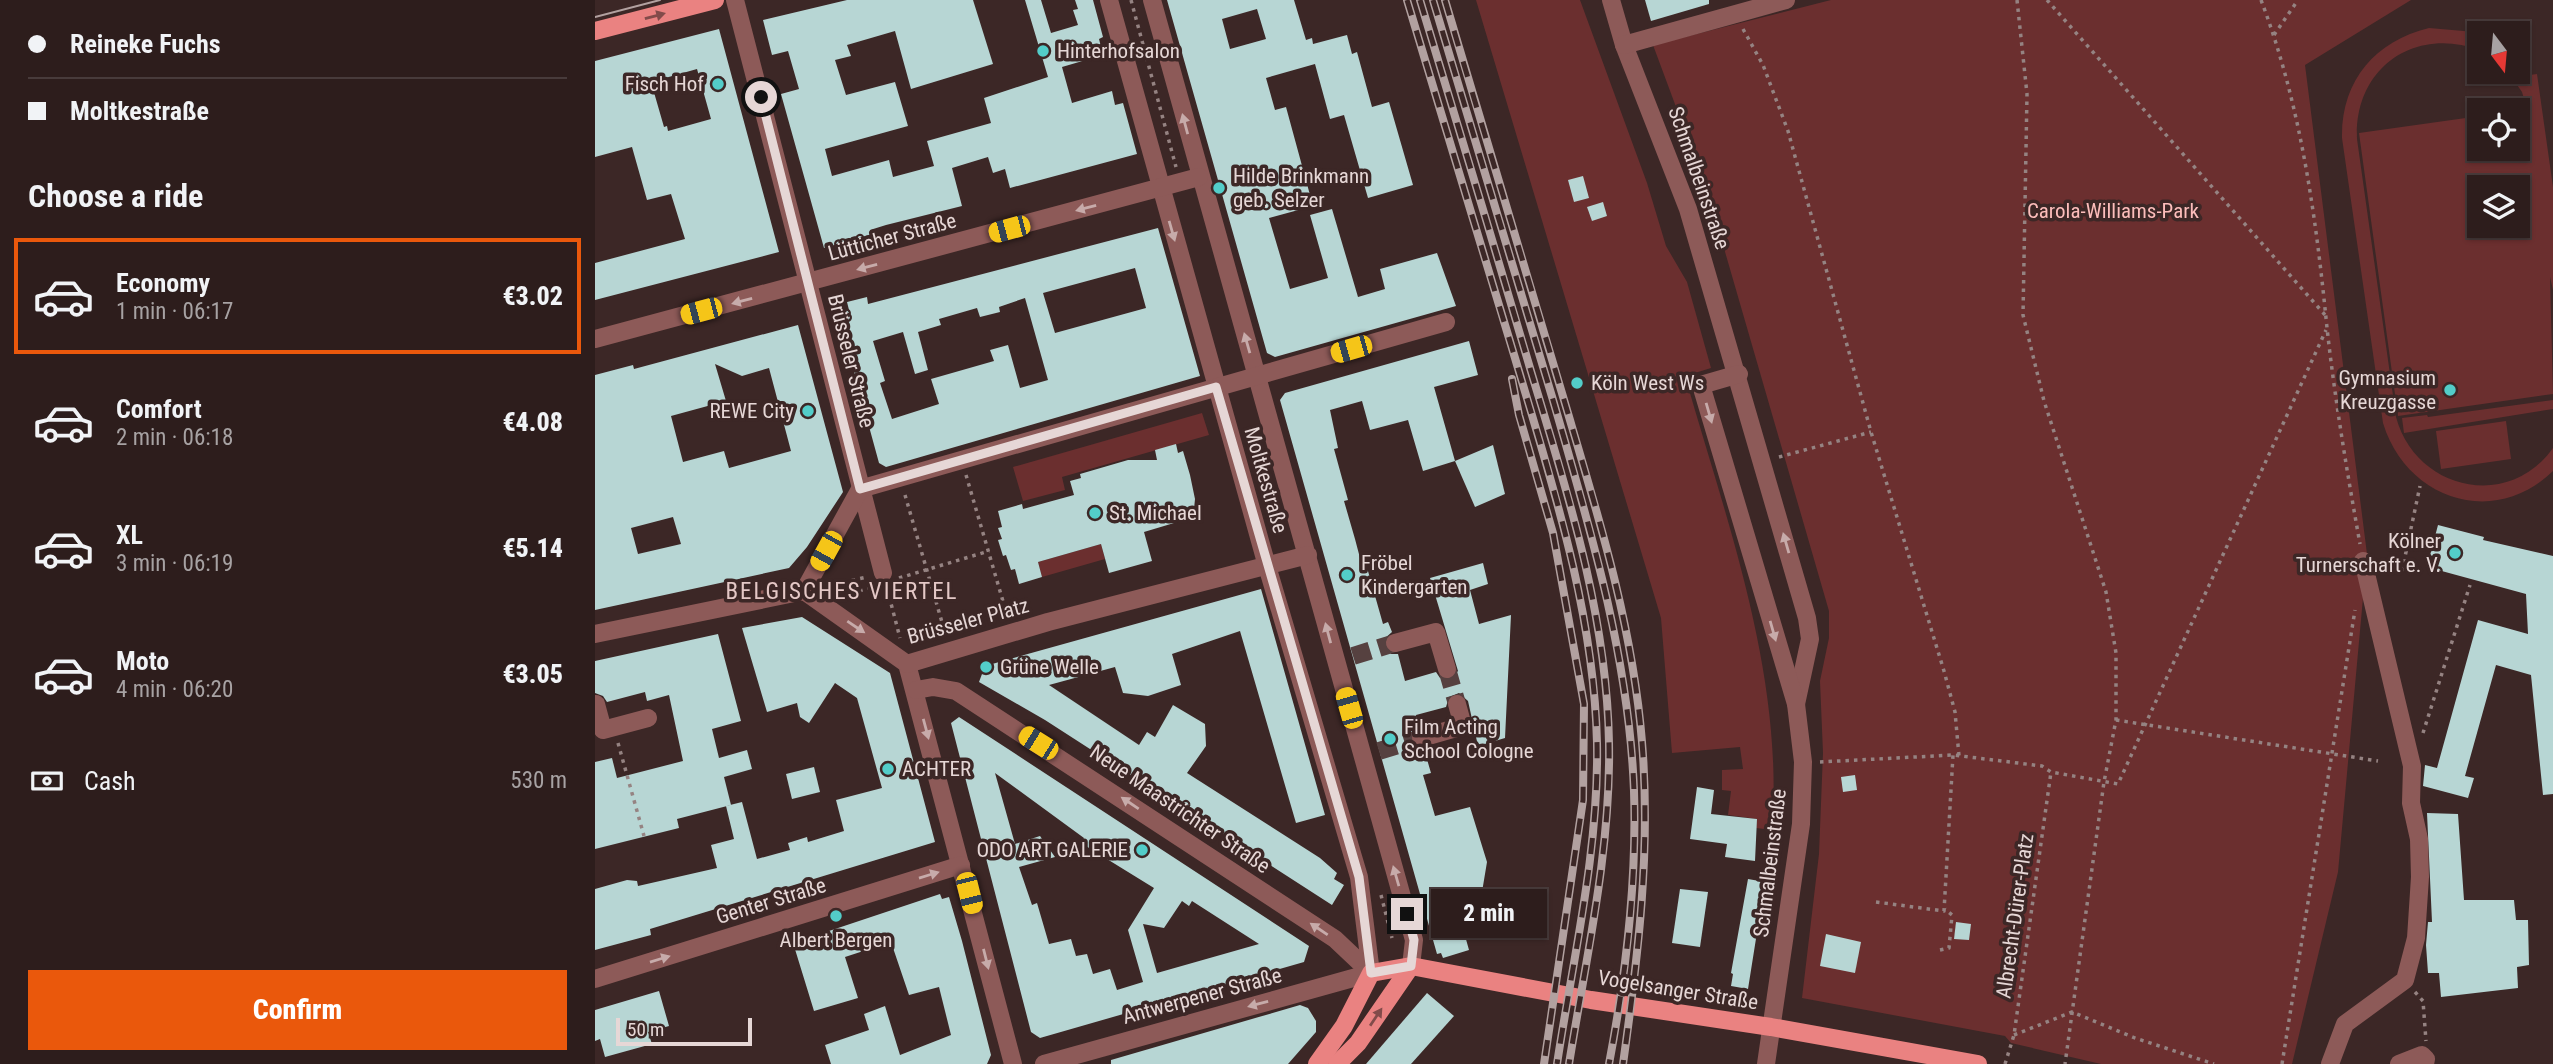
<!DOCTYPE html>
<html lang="en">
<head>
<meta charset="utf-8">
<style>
	:root { --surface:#2d1d1c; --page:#352625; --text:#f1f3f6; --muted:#a7a2a3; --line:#483b3b; --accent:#ea580c }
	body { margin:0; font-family:"Roboto Condensed",sans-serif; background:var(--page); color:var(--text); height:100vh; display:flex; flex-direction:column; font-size:26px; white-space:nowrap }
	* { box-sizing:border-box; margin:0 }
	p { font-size:23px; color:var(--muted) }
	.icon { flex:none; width:38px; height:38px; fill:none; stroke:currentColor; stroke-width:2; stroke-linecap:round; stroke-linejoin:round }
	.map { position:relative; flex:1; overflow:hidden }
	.sheet { display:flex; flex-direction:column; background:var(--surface); width:595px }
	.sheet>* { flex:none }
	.top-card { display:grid; align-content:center; height:154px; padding:0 28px; background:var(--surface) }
	.needle { width:46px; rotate:164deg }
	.tools { position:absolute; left:1872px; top:21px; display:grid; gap:14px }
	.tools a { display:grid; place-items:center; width:63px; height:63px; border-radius:0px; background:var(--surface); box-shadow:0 2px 5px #0004,0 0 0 2px var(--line); font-size:35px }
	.scale { position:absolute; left:21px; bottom:18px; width:136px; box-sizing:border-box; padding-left:7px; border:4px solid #e6d7d6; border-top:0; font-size:19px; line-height:24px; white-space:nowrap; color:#e6d7d6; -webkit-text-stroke:5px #3c2726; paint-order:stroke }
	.end { position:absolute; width:32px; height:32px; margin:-16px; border:9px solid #e6d7d6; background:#111; box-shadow:0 0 0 4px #111 }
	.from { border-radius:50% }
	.bubble { position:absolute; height:49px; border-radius:0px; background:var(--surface); box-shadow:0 2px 5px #0004,0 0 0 2px var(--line); font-size:23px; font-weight:800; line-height:49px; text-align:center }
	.car { position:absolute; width:21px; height:42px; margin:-21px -10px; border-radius:9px; box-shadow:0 0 5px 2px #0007; background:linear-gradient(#f5c518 24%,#345 0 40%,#f5c518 0 76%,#345 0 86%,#f5c518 0) }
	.top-card b { display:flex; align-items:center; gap:24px; height:66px; font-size:26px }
	.top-card b+b { border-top:2px solid var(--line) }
	.top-card i { width:18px; height:18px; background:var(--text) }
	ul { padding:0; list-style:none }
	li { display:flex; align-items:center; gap:21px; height:116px; margin:0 14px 10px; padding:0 14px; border:4px solid transparent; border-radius:0px }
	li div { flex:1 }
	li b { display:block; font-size:26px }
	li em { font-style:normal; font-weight:800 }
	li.active { border-color:var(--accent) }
	li>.icon { width:63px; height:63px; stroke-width:1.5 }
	h2 { padding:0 28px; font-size:32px; line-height:84px }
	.pay { display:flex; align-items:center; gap:18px; height:77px; padding:0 28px; font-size:26px }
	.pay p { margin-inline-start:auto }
	.action { display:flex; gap:14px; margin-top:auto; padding:14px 28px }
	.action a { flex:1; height:80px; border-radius:0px; background:var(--accent); color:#fff; font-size:28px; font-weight:800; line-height:80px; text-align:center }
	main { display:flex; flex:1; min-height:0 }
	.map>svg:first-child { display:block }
	.green { fill:#6b2f2f; fill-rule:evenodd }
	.building { fill:#b7d6d4; fill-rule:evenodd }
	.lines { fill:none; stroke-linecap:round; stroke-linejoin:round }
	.minor-tunnel { stroke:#564140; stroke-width:18; stroke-dasharray:18 9; stroke-linecap:butt }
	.path { stroke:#958382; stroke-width:3.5; stroke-dasharray:3.5 5; stroke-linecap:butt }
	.minor { stroke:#8d5a58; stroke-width:18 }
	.major { stroke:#ea8281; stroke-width:18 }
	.tram { stroke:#b2a1a0; stroke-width:2 }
	.rail-casing { stroke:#b2a1a0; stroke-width:8 }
	.rail { stroke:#3c2726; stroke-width:5; stroke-dasharray:16; stroke-linecap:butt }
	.oneway { fill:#824b4a }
	.oneway2 { fill:#c7abaa }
	.route { stroke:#e6d7d6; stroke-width:9 }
	.poi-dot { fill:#53cdc9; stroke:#3c2726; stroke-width:2.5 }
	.labels { text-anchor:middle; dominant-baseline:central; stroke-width:7; stroke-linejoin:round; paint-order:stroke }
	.poi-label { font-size:21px; fill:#e6d7d6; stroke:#3c2726; text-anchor:start }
	.street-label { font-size:21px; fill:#e6d7d6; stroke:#3c2726 }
	.park-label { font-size:21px; fill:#fcbdbb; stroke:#3c2726 }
	.neighbourhood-label { font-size:23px; letter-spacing:2px; fill:#e4c8c6; stroke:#3c2726 }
</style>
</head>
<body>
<main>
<section class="sheet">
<div class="top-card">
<b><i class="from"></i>Reineke Fuchs</b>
<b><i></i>Moltkestraße</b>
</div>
<h2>Choose a ride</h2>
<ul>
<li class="active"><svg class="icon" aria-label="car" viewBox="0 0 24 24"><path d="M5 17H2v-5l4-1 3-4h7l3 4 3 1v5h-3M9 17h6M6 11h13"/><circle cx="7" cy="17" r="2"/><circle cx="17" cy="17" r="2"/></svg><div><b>Economy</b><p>1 min · 06:17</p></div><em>€3.02</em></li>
<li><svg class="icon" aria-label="car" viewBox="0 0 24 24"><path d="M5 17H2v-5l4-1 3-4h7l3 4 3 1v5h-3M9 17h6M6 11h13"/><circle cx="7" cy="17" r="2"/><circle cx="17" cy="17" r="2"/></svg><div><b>Comfort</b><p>2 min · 06:18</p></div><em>€4.08</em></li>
<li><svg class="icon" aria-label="car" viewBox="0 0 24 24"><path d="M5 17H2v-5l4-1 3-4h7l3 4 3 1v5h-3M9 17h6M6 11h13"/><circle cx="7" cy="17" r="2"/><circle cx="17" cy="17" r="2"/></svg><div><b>XL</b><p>3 min · 06:19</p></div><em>€5.14</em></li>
<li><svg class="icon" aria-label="car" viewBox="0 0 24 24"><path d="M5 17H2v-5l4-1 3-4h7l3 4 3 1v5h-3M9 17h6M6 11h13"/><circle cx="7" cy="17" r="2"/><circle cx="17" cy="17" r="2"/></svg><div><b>Moto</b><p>4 min · 06:20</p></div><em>€3.05</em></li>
</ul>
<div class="pay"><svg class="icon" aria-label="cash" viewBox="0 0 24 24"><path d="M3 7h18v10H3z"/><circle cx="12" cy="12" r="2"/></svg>Cash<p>530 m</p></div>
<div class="action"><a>Confirm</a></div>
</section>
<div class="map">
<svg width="1958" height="1064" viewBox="0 0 1958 1064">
	<rect width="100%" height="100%" fill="#3c2726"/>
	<g class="green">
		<path d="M881,0H985L1052,183L1071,246L1092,282L1116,368L1090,376C1132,523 1189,674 1177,830L1161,828L1162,819L1133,815L1136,791L1127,790V770L1148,769L1145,747L1077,753L1066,618Z"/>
		<path d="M1236,0H1816L1710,65L1772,554L1743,872L1697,1064H1506L1416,1043L1410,1036L1207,998L1224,854L1228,753L1225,681L1234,638V611L1113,193L1058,45Z"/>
		<path d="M1834,28L1880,32L1885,34V50C1819,26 1759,68 1762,139L1801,417C1820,489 1913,512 1958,448V471C1899,529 1811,499 1788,423L1747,138C1746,81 1780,41 1834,28Z"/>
		<path d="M1923,61L1935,75L1942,74L1958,187V290L1955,277L1958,394L1803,416L1764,133L1885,116V149H1923V111L1932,109L1927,92L1913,72H1923ZM1885,187H1923V226H1885Z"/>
		<path d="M1958,400V409L1809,433L1807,418L1832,415L1833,417Z"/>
		<path d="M607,413L614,435L467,477L470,490L428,501L418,467Z"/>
		<path d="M1911,421L1916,459L1846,469L1841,431Z"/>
		<path d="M506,544L510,559L447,577L443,562Z"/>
	</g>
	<g class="building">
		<path d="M252,0H378L398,64L316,89L300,31L252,45L256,56L240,60L251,95L300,82L313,126L230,149L237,176L294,160L298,177L339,166L332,141L396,123L389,98L453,77L430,0H446L456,33L483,25L478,10L483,9L480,0H498L508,37L504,39L508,55L467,67L477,103L517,91L520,105L528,103L542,154L415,188L410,169L398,173L393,157L357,168L367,206L291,225L275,230L277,234L229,248L186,94L204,89L193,51L177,55L168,20Z"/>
		<path d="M572,0H699L711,40L717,38L718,44L752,35L757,54L762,52L777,107L794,102L818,185L773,198L749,115L735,119L720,64L671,78L680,110L691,107L718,206L674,218L695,289L733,278L715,215L737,209L763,297L790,289L785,269L842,253L861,306L680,357L672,353ZM662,9L671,39L635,49L627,19Z"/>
		<path d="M1050,0H1114V4L1056,21Z"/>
		<path d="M124,29L184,252L0,300V263L90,239L76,194L52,200L37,147L0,157V61ZM102,69L116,119L73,131L72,126L69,127L56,82Z"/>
		<path d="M988,176L994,198L979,202L973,180Z"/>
		<path d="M1008,202L1012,216L997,221L992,207Z"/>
		<path d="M563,228L605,376L291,467L284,463L243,313L254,310L252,302L272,297L273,304ZM540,268L551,308L460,333L448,293ZM430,298L453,380L425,388L413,345L395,350L399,361L336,379L344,404L297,419L285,383L290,381L278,341L308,332L320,374L333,370L323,332L346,325L344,319L382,308L385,317L405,312L404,307Z"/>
		<path d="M203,325L248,492L212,547L194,568L0,610V375L38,365L39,369ZM120,364L147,376L174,368L196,451L134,468L129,451L88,462L76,416L131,401ZM78,517L86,544L43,554L36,528Z"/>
		<path d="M874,341L883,375L839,387L860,461L828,471L813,420L775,430L767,401L735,410L743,448L739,449L753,500L749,501L760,539L765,558L769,557L788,624L793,622L797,632L789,639V647L796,654H803L810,681L841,672L845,678L855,680L863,671L835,578L888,563L893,584L875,590L884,624L916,615L910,738L883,746L873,701L864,693L854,697L851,707L821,715L823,727L815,736L819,747L829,749L836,773L828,775L840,816L875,807L892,862L887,892L860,900L874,950L848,958L846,953L842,954L685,400L690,393Z"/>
		<path d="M581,444L583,453L588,451L595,475L600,499L599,509L589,520L549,532L557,561L514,573L506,544L443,562L447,577L424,584L420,569L416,570L411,555L408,556L403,540L407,539L403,528L407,527L403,511L427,504L428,509L479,495L475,481L486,478L485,474L533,460H562L560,450Z"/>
		<path d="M898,445L910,494L880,507L860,461Z"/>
		<path d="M1843,525L1889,537L1888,540L1958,556V794L1948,795L1936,675L1901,665L1870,776L1879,778L1873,798L1828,786L1830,765L1842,768L1883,620L1933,634L1931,594L1832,567Z"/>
		<path d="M666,589L730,815L701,823L645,631L577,654L586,685L553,696L528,693L520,667L454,685L544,745L552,732L560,737L578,705L610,724L611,746L592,773L725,858L742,873L739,879L749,885L737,905L450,720L384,682L390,666Z"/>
		<path d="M207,617L295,673L340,842L55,929L56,935L0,950V889L32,880L42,881L43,886L122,868L116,845L139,839L131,806L147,802L162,859L195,850L193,843L212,837L213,842L249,831L241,800L287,788L262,698L240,683L214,723L205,717L202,703L172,712L147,628Z"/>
		<path d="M123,634L146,721L117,729L124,758L152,750L157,769L129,777L136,805L82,819L84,828L0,849V762L17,758L22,778L88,761L74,695L52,701L50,692L12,702L8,696L0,693V661Z"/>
		<path d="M364,717L714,946L709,962L445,1038L436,1032L356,723ZM400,773L489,838L486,843L559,888L533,930L548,982L522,990L515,969L498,974L492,954L481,956L476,939L454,944L442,903L437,905L424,867L460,857L445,836L420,844ZM587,901L594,906L597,901L664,944L562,973L548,924L569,928Z"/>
		<path d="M219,767L225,792L197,799L191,774Z"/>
		<path d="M1260,775L1262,790L1248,792L1246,777Z"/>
		<path d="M1102,787L1119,790L1116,814L1162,819L1160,861L1130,857L1132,844L1095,839Z"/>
		<path d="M1832,813L1863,814L1869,900H1919L1921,920H1933L1934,965L1922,967L1923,988L1846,997L1844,973H1833L1831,945L1833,922H1837Z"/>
		<path d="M1153,879L1170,882L1153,989L1136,986L1138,974L1136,973Z"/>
		<path d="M1085,889L1113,892L1105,947L1077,943Z"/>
		<path d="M345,894L347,899L354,897L367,941L396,1055L392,1064H236L230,1045L274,1030L269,1014L290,1006L305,1055L356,1035L344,987L314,995L296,942L250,957L263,998L219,1011L199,946L203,945L201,942Z"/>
		<path d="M1361,922L1376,924L1374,940L1359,939Z"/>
		<path d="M1231,934L1266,942L1260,973L1225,966Z"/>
		<path d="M64,991L74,1026L53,1032L57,1044L10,1057L5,1039L0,1041V1010Z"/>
		<path d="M832,993L859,1016L816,1064H771Z"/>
		<path d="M705,1005L713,1008L721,1021V1032L693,1064H516V1060Z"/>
	</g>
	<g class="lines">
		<g class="minor-tunnel">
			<path d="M758,656L800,643"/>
			<path d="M852,669L862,704"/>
			<path d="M784,751L826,738"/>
		</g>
		<g class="path">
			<path d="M536,0L581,167"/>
			<path d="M1422,0L1432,94L1428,315L1449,401L1511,592L1521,653V720L1509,782L1470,1064"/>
			<path d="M1452,0L1731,316"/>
			<path d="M1666,0C1706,105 1721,217 1732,328C1740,400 1752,472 1765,544"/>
			<path d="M1148,29L1168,65L1193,131L1276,432L1349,671L1360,712L1364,756"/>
			<path d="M1679,35L1703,0"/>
			<path d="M1184,457L1276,432"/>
			<path d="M371,475L412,615"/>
			<path d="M310,495L351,636"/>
			<path d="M1807,571L1825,486"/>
			<path d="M304,578L394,551"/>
			<path d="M232,586L272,577"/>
			<path d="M292,588L305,638"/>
			<path d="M248,596L277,587"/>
			<path d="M1521,720L1783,761"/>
			<path d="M1828,733L1875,585"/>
			<path d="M23,743L49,836"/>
			<path d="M1225,762L1358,755L1447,766L1456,772L1523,784L1731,330"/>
			<path d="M786,895L797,938"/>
			<path d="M1281,902L1349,911L1358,755"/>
			<path d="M1345,950L1354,948L1357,915L1350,909"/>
			<path d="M1820,992L1828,1001L1831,1041"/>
			<path d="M1419,1035L1477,1012L1540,1038L1619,1064"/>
			<path d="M1410,1064L1419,1035L1456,772"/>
			<path d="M1687,1064L1760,610"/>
		</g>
		<g class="minor">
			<path d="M140,0L288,573"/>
			<path d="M514,0L672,566L764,877L776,973"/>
			<path d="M557,0L819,940L816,966"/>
			<path d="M1016,0L1029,45L1093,209L1212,618L1215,639L1201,704"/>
			<path d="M1029,45L1191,0"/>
			<path d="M0,339L604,177"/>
			<path d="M1144,374L1106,385L1201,704L1208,762L1206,824L1171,1064"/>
			<path d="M209,591L265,489L851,322"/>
			<path d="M209,591L312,664L418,1064"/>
			<path d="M0,634L209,591"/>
			<path d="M800,643L841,632L852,669"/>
			<path d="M312,664L453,622L713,555"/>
			<path d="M321,690L338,687L361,691L740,939L776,973"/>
			<path d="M1,704L8,730L53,718"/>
			<path d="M826,738L868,726L862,704"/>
			<path d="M0,979L366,865"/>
			<path d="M449,1064L776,973"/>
			<path d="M1735,1064L1750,1024L1810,980L1821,938L1825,877L1824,839L1816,803L1817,766L1768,561"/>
			<path d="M1804,1064L1827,1055L1831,1059L1830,1064"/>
		</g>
		<g class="major">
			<path d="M0,31L120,0"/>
			<path d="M722,1064L749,1026L776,973L816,966L996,1000L1176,1027L1383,1064"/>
			<path d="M742,1064L763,1043L816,966"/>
		</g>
		<path class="tram" d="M0,17L65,0"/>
		<g class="rail-casing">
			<g id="rail">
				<path d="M812,0C848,119 884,239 920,358C957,483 999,611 1002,743C1004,851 978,958 962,1064"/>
				<path d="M825,0C862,123 899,245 935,368C972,491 1012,614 1014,743C1016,851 991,958 974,1064"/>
				<path d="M838,0C878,133 918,266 958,400C995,528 1034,657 1039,791C1042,883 1031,974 1014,1064"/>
				<path d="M850,0C890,137 932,273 972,410C1004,518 1038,628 1047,742C1056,850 1043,957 1028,1064"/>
				<path d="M917,379L924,415L958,533L989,704L988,800L949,1064"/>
			</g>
		</g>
		<use href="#rail" class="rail"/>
	</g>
	<defs><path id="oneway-solid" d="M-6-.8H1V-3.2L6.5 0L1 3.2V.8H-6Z" transform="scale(1.75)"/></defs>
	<g class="oneway">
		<use href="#oneway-solid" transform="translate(60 16) rotate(-15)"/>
		<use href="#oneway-solid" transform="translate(781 1017) rotate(-56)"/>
	</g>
	<g class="oneway2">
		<use href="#oneway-solid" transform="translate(590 124) rotate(-105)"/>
		<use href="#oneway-solid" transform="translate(491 208) rotate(165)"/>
		<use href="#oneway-solid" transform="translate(577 231) rotate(74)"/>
		<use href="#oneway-solid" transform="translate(272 267) rotate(165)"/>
		<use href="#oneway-solid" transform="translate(147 301) rotate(165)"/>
		<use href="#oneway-solid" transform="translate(652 343) rotate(-106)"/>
		<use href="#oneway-solid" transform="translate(1114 413) rotate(74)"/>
		<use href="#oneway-solid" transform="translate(1191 543) rotate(-106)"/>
		<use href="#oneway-solid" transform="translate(261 627) rotate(34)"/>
		<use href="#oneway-solid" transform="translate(1178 631) rotate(74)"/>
		<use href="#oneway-solid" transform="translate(733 633) rotate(-105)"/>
		<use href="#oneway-solid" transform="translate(331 729) rotate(75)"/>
		<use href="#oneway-solid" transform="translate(535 803) rotate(-146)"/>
		<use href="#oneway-solid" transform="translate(334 875) rotate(-17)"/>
		<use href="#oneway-solid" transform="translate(801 876) rotate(-106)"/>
		<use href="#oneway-solid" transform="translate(724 929) rotate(-146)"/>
		<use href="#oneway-solid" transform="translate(65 959) rotate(-17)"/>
		<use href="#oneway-solid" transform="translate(391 959) rotate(76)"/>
		<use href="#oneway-solid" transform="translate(663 1004) rotate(165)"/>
	</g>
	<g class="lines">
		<path class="route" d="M166,97L265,489L621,387L764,877L776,973L816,966L819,940L812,914"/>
	</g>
	<g class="poi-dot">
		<circle cx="448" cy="51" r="7"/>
		<circle cx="123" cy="84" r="7"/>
		<circle cx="624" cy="188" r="7"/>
		<circle cx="982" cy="383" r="7"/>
		<circle cx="1855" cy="390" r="7"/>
		<circle cx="213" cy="411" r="7"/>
		<circle cx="500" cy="513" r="7"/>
		<circle cx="1860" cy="553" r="7"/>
		<circle cx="752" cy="575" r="7"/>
		<circle cx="391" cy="667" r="7"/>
		<circle cx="795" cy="739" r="7"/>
		<circle cx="293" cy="769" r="7"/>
		<circle cx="547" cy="850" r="7"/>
		<circle cx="241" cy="916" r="7"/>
	</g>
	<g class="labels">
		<g class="poi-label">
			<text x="462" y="51">Hinterhofsalon</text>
			<text x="109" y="84" text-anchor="end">Fisch Hof</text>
			<text x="638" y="176">Hilde Brinkmann<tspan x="638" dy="24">geb. Selzer</tspan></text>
			<text x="1841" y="378" text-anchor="end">Gymnasium<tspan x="1841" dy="24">Kreuzgasse</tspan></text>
			<text x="996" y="383">Köln West Ws</text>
			<text x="199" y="411" text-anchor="end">REWE City</text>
			<text x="514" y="513">St. Michael</text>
			<text x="1846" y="541" text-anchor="end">Kölner<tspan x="1846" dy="24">Turnerschaft e. V.</tspan></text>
			<text x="766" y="563">Fröbel<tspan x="766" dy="24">Kindergarten</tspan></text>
			<text x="405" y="667">Grüne Welle</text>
			<text x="809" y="727">Film Acting<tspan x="809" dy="24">School Cologne</tspan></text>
			<text x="307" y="769">ACHTER</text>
			<text x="533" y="850" text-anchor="end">ODO ART GALERIE</text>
			<text x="241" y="940" text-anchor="middle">Albert Bergen</text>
		</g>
		<g class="street-label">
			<text transform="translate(1104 178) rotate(71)">Schmalbeinstraße</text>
			<text transform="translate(297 237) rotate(-15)">Lütticher Straße</text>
			<text transform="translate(256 361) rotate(76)">Brüsseler Straße</text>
			<text transform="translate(671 480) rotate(74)">Moltkestraße</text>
			<text transform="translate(373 621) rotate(-15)">Brüsseler Platz</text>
			<text transform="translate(585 809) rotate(34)">Neue Maastrichter Straße</text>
			<text transform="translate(1175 863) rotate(-83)">Schmalbeinstraße</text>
			<text transform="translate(176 901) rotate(-17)">Genter Straße</text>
			<text transform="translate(1420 916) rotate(-82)">Albrecht-Dürer-Platz</text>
			<text transform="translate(1083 990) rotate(9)">Vogelsanger Straße</text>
			<text transform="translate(607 996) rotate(-15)">Antwerpener Straße</text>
		</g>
		<g class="park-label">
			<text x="1518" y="211">Carola-Williams-Park</text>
		</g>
		<g class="neighbourhood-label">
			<text x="247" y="591">BELGISCHES VIERTEL</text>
		</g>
	</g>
</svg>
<div class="tools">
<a><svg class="needle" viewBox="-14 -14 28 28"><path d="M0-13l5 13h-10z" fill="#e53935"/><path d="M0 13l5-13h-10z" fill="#a7a2a3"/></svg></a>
<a><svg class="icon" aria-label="locate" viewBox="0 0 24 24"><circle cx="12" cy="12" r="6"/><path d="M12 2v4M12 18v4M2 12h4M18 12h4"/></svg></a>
<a><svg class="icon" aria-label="layers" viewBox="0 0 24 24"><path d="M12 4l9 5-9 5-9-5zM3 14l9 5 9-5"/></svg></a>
</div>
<div class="scale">50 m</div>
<i class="end from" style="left:166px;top:97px"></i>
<i class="end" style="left:812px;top:914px"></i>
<div class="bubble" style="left:836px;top:889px;width:116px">2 min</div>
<i class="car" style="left:414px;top:229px;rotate:255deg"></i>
<i class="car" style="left:106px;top:311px;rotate:255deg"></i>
<i class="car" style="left:756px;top:349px;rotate:254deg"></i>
<i class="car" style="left:231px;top:551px;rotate:209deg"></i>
<i class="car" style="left:754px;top:708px;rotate:344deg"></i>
<i class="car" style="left:443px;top:743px;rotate:302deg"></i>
<i class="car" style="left:374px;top:893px;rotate:166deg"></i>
</div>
</main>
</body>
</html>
